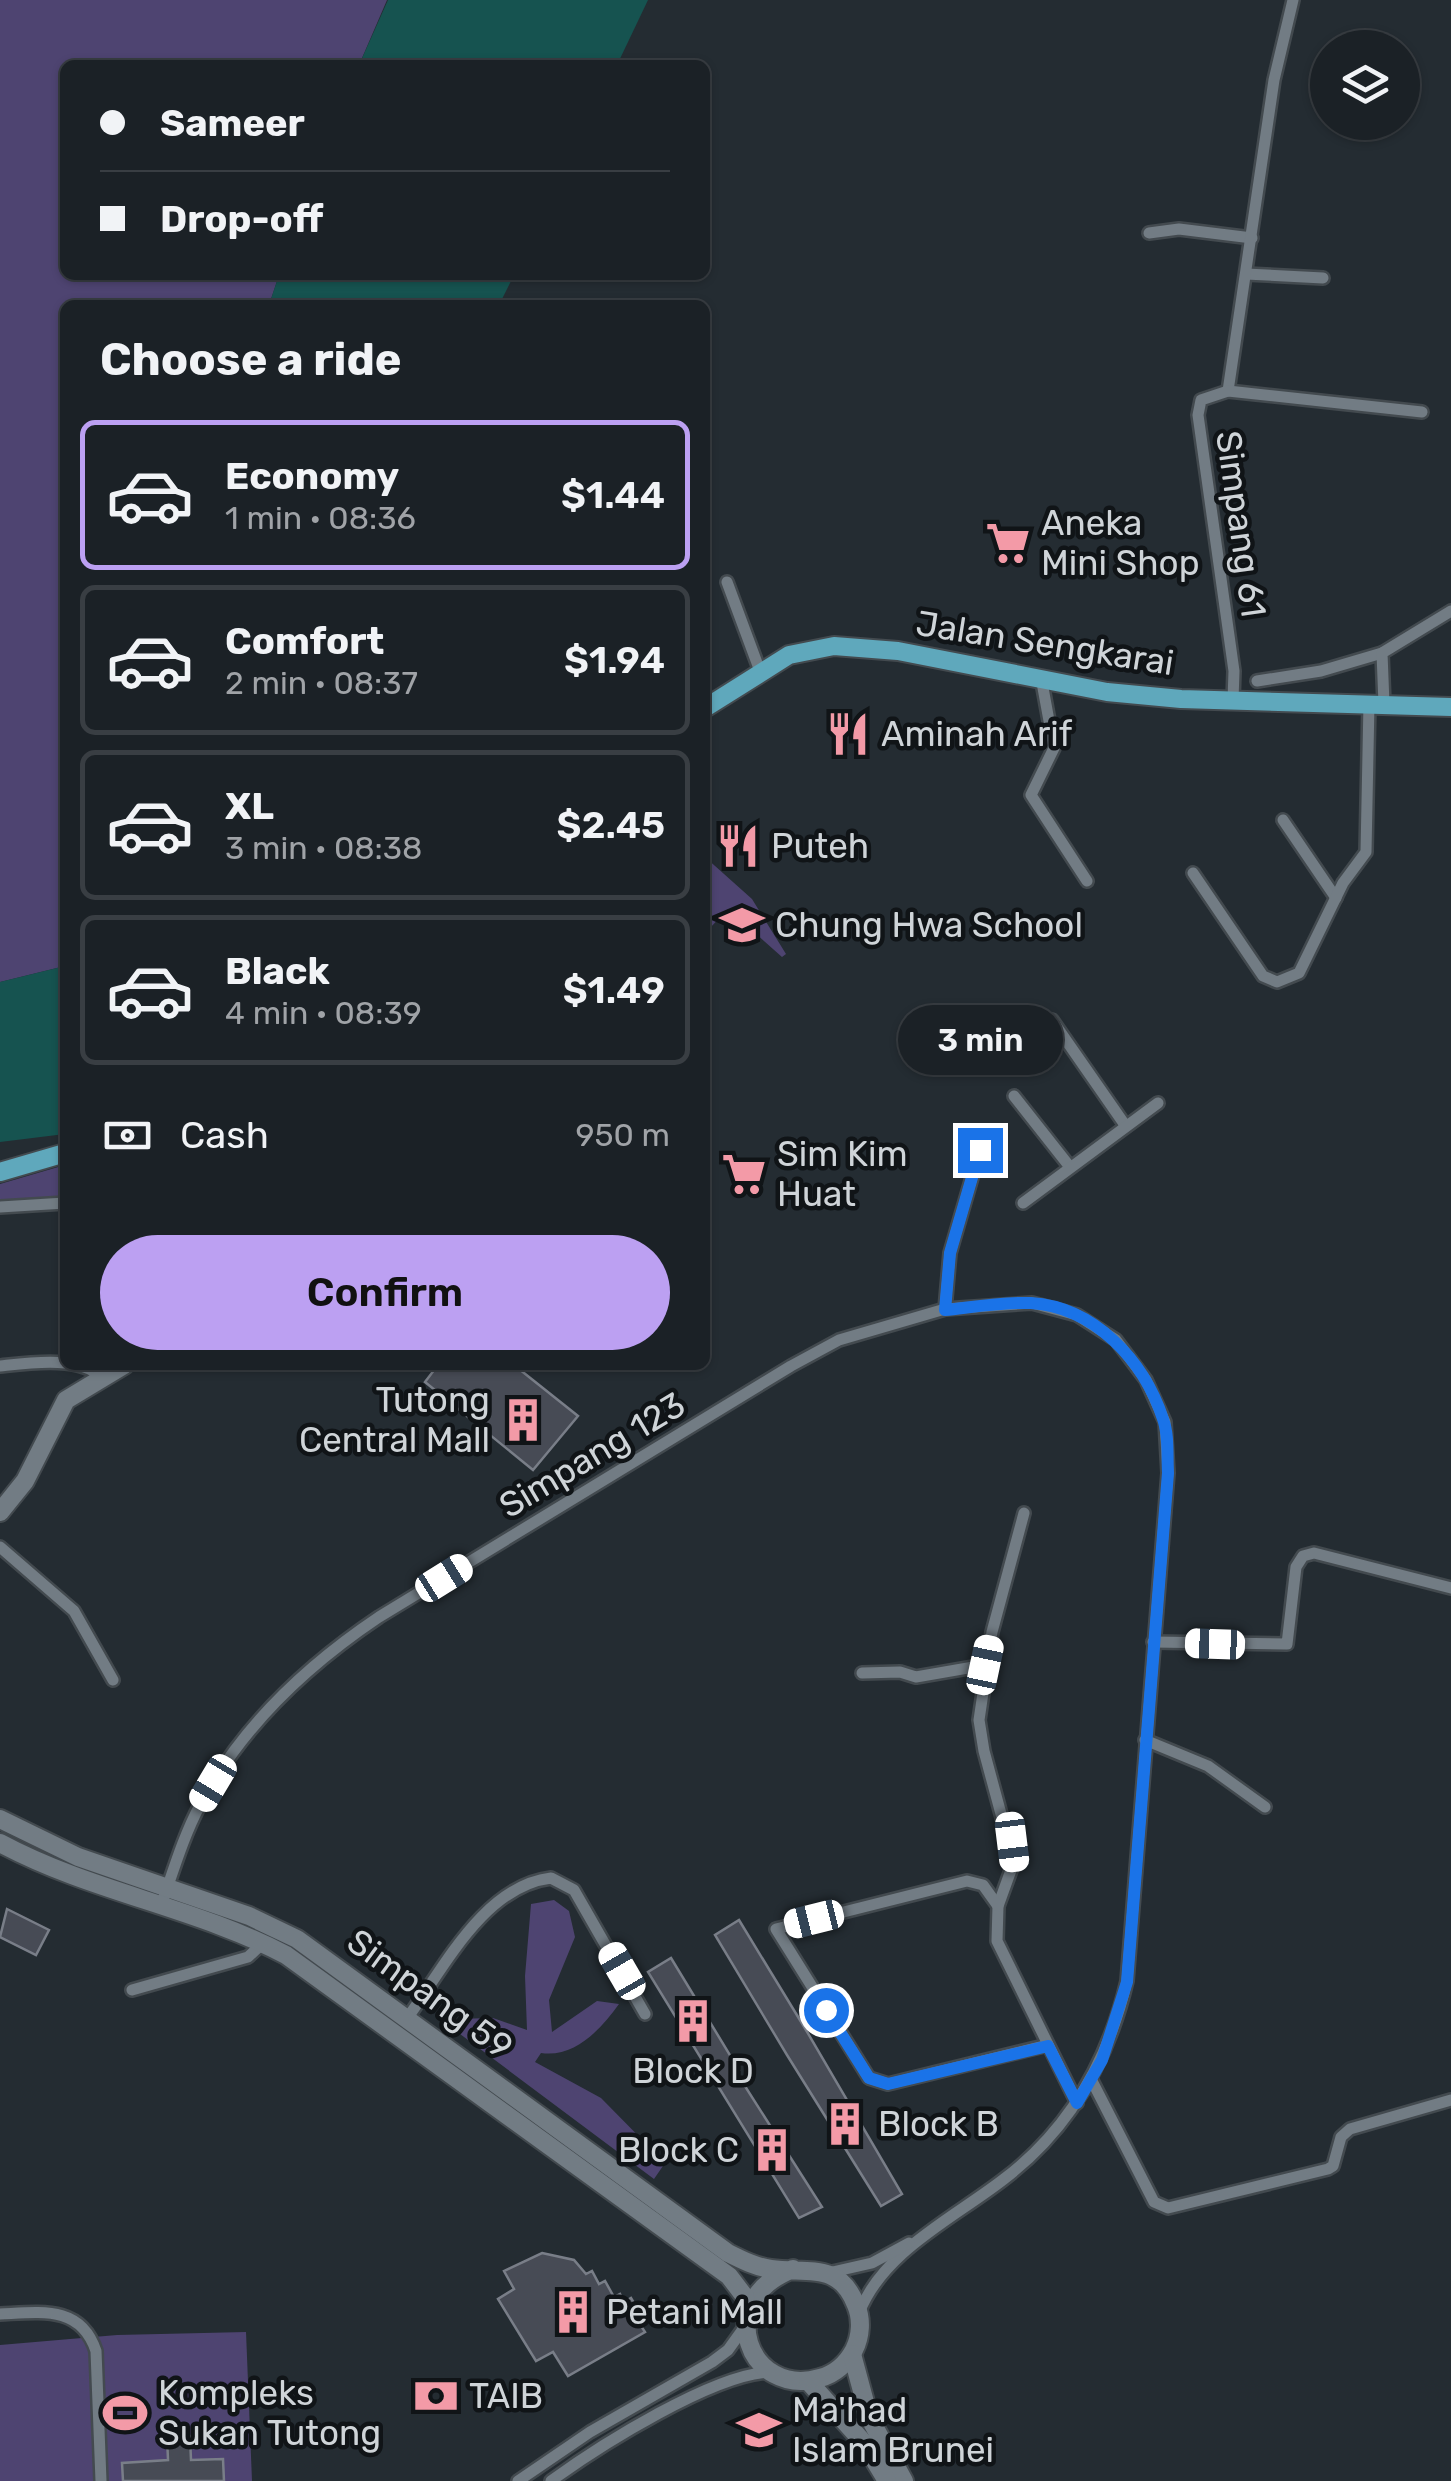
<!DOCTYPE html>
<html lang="en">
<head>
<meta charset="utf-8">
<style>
	:root { --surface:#1b2126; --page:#24292e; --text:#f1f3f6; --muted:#a0a3a7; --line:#393e43; --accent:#bca0f2 }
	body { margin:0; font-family:Rubik,sans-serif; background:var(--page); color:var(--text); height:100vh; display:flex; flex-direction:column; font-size:38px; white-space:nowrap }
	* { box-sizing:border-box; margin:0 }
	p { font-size:32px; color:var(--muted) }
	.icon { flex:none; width:55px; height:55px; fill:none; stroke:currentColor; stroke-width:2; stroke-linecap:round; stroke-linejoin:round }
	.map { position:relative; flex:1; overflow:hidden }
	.drawer { position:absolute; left:60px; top:300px; width:650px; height:1070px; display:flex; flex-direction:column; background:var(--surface); border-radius:15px; box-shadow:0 2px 8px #0004,0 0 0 2px var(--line) }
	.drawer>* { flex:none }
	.top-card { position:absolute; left:60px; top:60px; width:650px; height:220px; border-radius:15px; box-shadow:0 2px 8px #0004,0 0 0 2px var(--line); display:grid; align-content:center; height:220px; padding:0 40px; background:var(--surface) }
	.fabs { position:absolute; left:1310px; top:30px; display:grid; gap:20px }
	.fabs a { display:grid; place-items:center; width:110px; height:110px; border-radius:50%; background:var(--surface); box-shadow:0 2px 8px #0004,0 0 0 2px var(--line); font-size:50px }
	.end { position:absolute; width:45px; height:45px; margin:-22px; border:12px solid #1a73e8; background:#fff; box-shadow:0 0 0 5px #fff }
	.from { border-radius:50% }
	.bubble { position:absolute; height:70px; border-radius:35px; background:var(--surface); box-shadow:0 2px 8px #0004,0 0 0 2px var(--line); font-size:32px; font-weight:600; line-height:70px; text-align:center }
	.car { position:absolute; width:30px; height:60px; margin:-30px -15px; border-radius:12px; box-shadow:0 0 8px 2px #0007; background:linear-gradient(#fff 24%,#345 0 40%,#fff 0 76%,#345 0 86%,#fff 0) }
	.top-card b { display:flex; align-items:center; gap:35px; height:95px; font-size:38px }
	.top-card b+b { border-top:2px solid var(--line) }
	.top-card i { width:25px; height:25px; background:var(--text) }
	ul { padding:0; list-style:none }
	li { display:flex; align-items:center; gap:30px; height:150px; margin:0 20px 15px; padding:0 20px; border:5px solid var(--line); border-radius:15px }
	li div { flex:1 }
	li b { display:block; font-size:38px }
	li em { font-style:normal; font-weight:600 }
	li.selected { border-color:var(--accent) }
	li>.icon { width:90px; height:90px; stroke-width:1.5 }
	h2 { padding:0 40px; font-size:45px; line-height:120px }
	.pay { display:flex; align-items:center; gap:25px; height:110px; padding:0 40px; font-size:38px }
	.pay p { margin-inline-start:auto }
	.cta { display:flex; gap:20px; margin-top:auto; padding:20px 40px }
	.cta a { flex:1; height:115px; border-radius:60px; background:var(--accent); color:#111; font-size:40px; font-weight:600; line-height:115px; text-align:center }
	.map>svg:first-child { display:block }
	.green { fill:#4e4471 }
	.water { fill:#165350 }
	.building { fill:#474b55; stroke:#797e88; stroke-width:2.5 }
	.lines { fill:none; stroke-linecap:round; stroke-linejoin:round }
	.street-casing { stroke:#434a4f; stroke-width:16 }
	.secondary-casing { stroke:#434a4f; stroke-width:22 }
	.primary-casing { stroke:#434a4f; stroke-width:22 }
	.street { stroke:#727c84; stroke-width:11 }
	.secondary { stroke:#727c84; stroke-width:18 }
	.primary { stroke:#5fa8bc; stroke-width:18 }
	.route { stroke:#1a73e8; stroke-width:12 }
	.labels { text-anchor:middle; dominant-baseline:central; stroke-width:9; stroke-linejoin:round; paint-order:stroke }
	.poi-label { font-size:35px; fill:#cfd4d8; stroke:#101417; text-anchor:start }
	.street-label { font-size:35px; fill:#cfd4d8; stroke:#101417 }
</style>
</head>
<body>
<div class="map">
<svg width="1451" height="2481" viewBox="0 0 1451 2481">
	<rect width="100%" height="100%" fill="#242c32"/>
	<g class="green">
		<path d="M0,0H387L359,65H65V275H279L269,305H65V966L0,982Z"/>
		<path d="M705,857L752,899L786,954L782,957L728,909L709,929L705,928Z"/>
		<path d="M65,1165V1201L0,1204V1184Z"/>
		<path d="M554,1900L569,1911L575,1937L549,2000L552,2032L597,2001L619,2004C601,2029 575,2058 541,2053L535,2062L601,2098L665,2163L654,2179L460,2034L454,2019L493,2018L527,2030L525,1976L531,1904Z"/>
		<path d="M246,2332L252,2481H0V2345L117,2335Z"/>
	</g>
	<g class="water">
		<path d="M388,0H648L617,65H359Z"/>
		<path d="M279,275H514L499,305H269Z"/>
		<path d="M65,966V1134L0,1142V982Z"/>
	</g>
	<g class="building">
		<path d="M438,1365H514L578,1416L533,1470L425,1382Z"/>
		<path d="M7,1909L49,1930L36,1955L0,1937Z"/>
		<path d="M739,1920L806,2030L902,2194L881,2206L787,2055L715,1935Z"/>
		<path d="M671,1958L739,2070L736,2072L822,2207L799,2218L648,1972Z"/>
		<path d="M542,2253L574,2260L586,2274L592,2271L599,2284L605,2281L614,2297L620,2294L624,2302L631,2298L646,2323L641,2326L645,2332L568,2376L553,2352L536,2361L498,2299L514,2289L504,2271Z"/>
		<path d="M167,2436H190L191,2460L223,2459L224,2481H123L122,2463L168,2460Z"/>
	</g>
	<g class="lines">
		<g class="street-casing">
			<g id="street">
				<path d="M1149,233L1179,229L1252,238"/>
				<path d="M1246,274L1323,278"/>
				<path d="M1228,391L1274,80L1293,0"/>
				<path d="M727,582L760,671"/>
				<path d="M1041,677L1054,748L1031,795L1087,881"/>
				<path d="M1257,681L1321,671L1382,653"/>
				<path d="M1233,700L1234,671L1198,415L1201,400L1228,391L1422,412"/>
				<path d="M1384,704L1382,653L1451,611"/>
				<path d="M1283,820L1336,898"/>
				<path d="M1193,873L1263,976L1277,982L1299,973L1343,883L1366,852L1369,703"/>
				<path d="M1052,1020L1125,1125"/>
				<path d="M1014,1096L1070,1167"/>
				<path d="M1023,1203L1158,1103"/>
				<path d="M0,1207L65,1203"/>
				<path d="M945,1309L950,1253L980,1150"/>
				<path d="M0,1366C28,1363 81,1355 102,1378"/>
				<path d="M1024,1513L992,1632L979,1720L984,1751L1014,1862L998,1906L997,1941L1077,2103"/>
				<path d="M0,1547L74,1611L113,1680"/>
				<path d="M1153,1642L1287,1644L1296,1567L1303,1556L1314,1553L1451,1588"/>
				<path d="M862,1673L900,1672L916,1677L985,1665"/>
				<path d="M1145,1740L1208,1766L1265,1807"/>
				<path d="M161,1906C173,1872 183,1837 200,1805C241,1727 306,1666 379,1617L791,1366L839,1340L945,1309L1032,1303L1077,1315L1116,1340L1146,1380L1165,1422L1168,1473L1127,1981C1108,2061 1070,2129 1004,2179C954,2218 883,2251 859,2313"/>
				<path d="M998,1906L983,1885L967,1881L776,1929L869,2078L888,2084L1048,2045"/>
				<path d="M132,1990L248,1957L263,1943"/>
				<path d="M408,2017C444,1968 484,1886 551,1878L574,1890L645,2014"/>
				<path d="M1091,2079L1154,2202L1168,2208L1328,2169L1333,2166L1341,2137L1350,2129L1451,2100"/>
				<path d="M828,2273L872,2263L909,2243"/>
				<path d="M0,2314C41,2312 81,2305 96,2351L101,2481"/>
				<path d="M518,2481L590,2432L712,2362L728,2350L746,2325"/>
				<path d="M551,2481C599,2446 716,2372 772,2372"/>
			</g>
		</g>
		<g class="secondary-casing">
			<g id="secondary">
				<path d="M0,1512L25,1481L66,1400L124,1365"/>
				<path d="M0,1819L78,1857L249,1916L297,1939L728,2253C742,2260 756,2267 771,2269C807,2274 839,2261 856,2305C862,2319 861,2336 854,2350C847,2363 835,2374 820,2378C749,2399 711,2300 793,2269"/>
				<path d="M0,1843C91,1892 195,1907 286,1955L729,2276L745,2297L748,2309"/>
				<path d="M852,2354L869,2417L904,2481"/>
				<path d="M808,2381L864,2443L887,2481"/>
			</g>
		</g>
		<g class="primary-casing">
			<g id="primary">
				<path d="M705,708L789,655L834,646L898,651L1107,692L1181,699L1451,707"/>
				<path d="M0,1172L65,1153"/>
			</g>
		</g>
		<use href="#street" class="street"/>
		<use href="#secondary" class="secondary"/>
		<use href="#primary" class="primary"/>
	</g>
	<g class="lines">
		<path class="route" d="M826,2010L869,2078L888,2084L1048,2046L1077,2103L1102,2060L1127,1982L1168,1473C1167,1456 1169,1435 1163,1419C1144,1361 1095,1307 1031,1303C1003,1302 973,1307 945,1310L950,1253L980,1150"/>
	</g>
	<defs>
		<g id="supermarket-bare" transform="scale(3.45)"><path d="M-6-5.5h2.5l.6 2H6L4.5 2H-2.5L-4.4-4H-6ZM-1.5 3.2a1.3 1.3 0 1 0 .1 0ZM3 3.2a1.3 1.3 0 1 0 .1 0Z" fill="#f39aa7" stroke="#101417" stroke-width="2.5" paint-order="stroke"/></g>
		<g id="restaurant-bare" transform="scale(3.45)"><path d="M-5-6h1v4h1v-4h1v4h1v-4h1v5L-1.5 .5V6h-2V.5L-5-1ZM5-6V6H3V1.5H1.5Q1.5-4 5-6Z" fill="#f39aa7" stroke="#101417" stroke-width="2.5" paint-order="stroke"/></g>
		<g id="school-bare" transform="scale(3.45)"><path d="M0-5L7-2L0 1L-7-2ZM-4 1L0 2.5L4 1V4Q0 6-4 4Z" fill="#f39aa7" stroke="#101417" stroke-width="2.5" paint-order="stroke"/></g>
		<g id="building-bare" transform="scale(3.45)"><path d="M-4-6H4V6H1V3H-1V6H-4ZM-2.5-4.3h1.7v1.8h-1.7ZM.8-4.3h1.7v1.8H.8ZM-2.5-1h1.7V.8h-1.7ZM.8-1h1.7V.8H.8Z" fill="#f39aa7" stroke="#101417" stroke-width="2.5" paint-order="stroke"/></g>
		<g id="bank-bare" transform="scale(3.45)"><path d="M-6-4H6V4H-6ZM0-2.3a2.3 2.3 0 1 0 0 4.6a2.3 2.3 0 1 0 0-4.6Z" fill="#f39aa7" stroke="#101417" stroke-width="2.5" paint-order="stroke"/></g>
		<g id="stadium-bare" transform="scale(3.45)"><path d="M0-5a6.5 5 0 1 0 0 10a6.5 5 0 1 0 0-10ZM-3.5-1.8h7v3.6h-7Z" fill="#f39aa7" stroke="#101417" stroke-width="2.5" paint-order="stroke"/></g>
	</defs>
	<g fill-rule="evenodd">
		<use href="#supermarket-bare" x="1008" y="543"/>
		<use href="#restaurant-bare" x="848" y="734"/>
		<use href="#restaurant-bare" x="738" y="846"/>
		<use href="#school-bare" x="742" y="925"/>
		<use href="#supermarket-bare" x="744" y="1174"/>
		<use href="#building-bare" x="523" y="1420"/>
		<use href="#building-bare" x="693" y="2021"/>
		<use href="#building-bare" x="845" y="2124"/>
		<use href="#building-bare" x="772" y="2150"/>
		<use href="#building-bare" x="573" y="2312"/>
		<use href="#bank-bare" x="436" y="2396"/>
		<use href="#stadium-bare" x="125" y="2413"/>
		<use href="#school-bare" x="759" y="2430"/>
	</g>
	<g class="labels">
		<g class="poi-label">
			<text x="1041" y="523">Aneka<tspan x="1041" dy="40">Mini Shop</tspan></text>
			<text x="881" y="734">Aminah Arif</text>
			<text x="771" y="846">Puteh</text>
			<text x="775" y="925">Chung Hwa School</text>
			<text x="777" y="1154">Sim Kim<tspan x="777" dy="40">Huat</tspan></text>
			<text x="490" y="1400" text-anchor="end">Tutong<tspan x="490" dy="40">Central Mall</tspan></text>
			<text x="693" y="2071" text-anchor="middle">Block D</text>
			<text x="878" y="2124">Block B</text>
			<text x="739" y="2150" text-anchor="end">Block C</text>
			<text x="606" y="2312">Petani Mall</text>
			<text x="158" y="2393">Kompleks<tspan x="158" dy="40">Sukan Tutong</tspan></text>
			<text x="469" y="2396">TAIB</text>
			<text x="792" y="2410">Ma'had<tspan x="792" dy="40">Islam Brunei</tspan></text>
		</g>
		<g class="street-label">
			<text transform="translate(1241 524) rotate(82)">Simpang 61</text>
			<text transform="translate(1045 643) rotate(9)">Jalan Sengkarai</text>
			<text transform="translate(592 1455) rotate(-31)">Simpang 123</text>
			<text transform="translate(430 1994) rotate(36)">Simpang 59</text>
		</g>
	</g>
</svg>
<div class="fabs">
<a><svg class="icon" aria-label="layers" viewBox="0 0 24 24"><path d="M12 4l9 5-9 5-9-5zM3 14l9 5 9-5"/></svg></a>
</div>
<i class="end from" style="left:826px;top:2010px"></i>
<i class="end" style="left:980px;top:1150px"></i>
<div class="bubble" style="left:898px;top:1005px;width:165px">3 min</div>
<i class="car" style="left:444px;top:1578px;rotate:58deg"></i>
<i class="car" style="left:1215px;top:1644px;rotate:272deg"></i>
<i class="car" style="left:985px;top:1665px;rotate:12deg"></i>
<i class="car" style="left:213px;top:1783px;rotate:211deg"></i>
<i class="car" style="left:1012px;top:1842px;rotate:173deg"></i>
<i class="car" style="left:814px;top:1919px;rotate:256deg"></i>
<i class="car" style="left:622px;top:1971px;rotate:330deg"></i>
<div class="top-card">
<b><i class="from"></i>Sameer</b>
<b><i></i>Drop-off</b>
</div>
<section class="drawer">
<h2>Choose a ride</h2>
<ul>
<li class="selected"><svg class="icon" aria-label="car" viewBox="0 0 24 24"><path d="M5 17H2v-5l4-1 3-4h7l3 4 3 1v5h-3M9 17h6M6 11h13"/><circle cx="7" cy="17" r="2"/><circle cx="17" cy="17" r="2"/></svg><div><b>Economy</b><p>1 min · 08:36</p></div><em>$1.44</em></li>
<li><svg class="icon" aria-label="car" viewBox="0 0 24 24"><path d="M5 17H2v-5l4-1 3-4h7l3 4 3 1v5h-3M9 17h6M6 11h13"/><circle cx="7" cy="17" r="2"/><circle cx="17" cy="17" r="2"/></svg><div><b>Comfort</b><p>2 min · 08:37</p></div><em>$1.94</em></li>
<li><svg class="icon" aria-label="car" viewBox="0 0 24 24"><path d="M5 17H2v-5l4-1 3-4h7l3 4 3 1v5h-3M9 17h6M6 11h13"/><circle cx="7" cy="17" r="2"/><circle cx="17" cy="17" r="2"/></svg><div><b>XL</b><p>3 min · 08:38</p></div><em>$2.45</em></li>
<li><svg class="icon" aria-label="car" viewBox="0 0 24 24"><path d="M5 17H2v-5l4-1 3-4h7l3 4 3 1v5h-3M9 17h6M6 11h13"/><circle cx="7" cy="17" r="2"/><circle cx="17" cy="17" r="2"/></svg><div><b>Black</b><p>4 min · 08:39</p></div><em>$1.49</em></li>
</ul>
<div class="pay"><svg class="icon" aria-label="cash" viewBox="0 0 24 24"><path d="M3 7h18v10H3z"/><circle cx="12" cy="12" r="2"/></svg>Cash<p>950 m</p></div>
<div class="cta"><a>Confirm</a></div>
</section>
</div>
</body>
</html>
